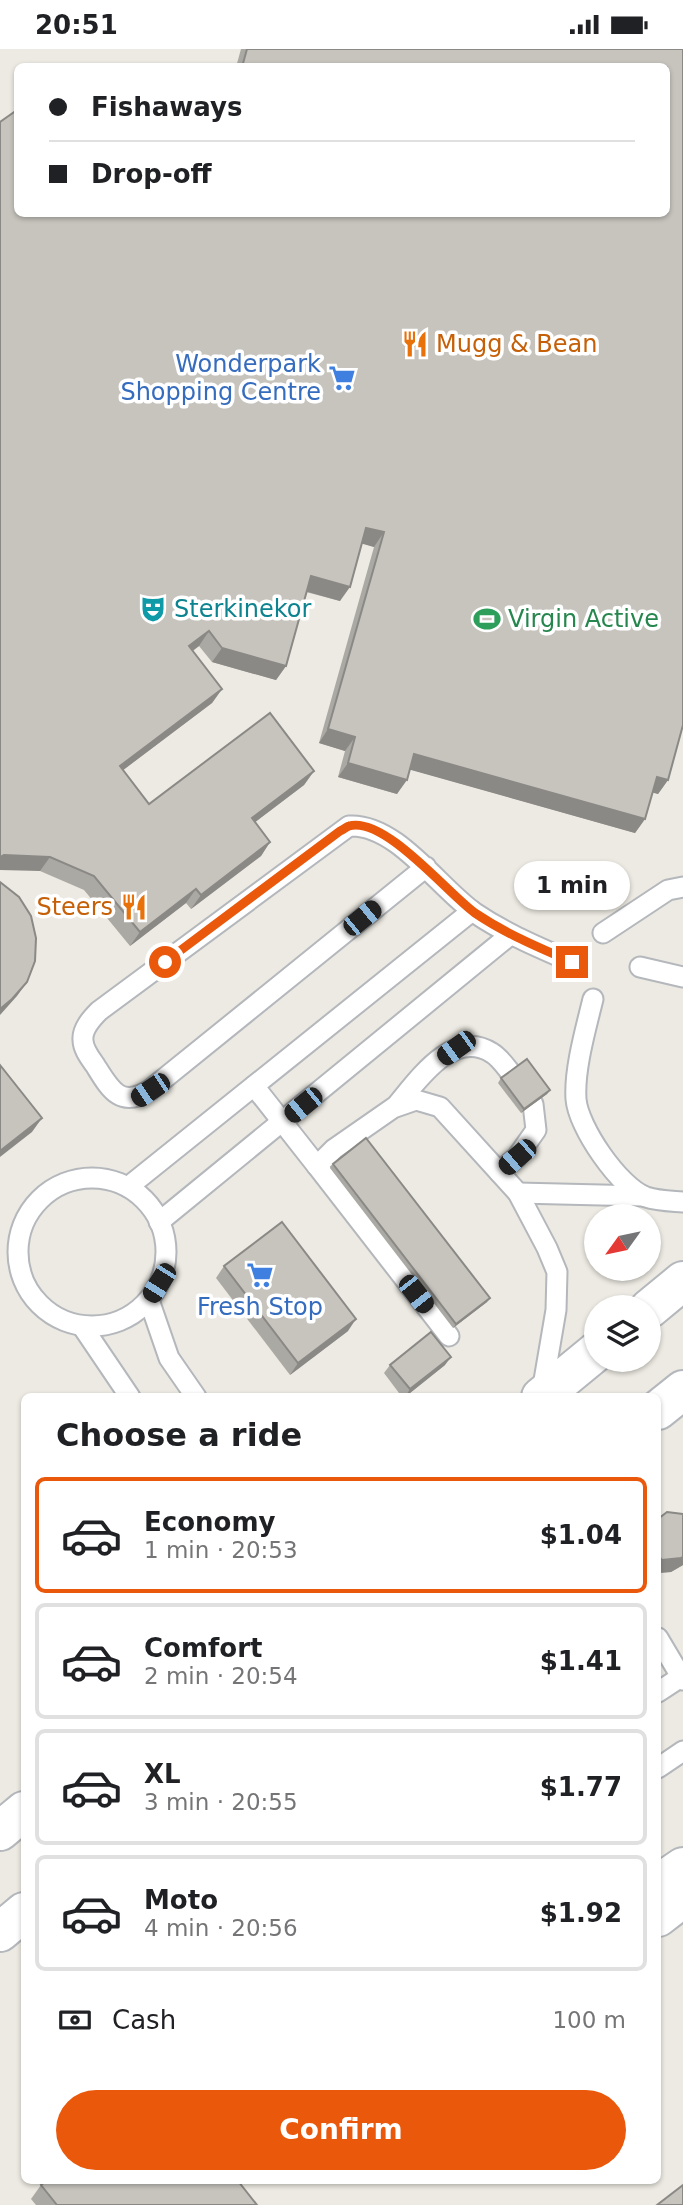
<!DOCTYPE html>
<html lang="en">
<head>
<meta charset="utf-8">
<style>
	:root { --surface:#fff; --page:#f2f2f2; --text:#202124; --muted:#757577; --line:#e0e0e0; --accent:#ea580c }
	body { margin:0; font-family:"DejaVu Sans",sans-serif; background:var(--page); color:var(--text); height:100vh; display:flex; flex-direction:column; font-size:26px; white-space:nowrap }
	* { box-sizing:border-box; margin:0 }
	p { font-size:23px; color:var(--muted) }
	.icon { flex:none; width:38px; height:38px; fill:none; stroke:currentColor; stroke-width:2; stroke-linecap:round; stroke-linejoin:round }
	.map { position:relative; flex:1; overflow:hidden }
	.side { position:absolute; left:21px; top:1344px; width:640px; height:791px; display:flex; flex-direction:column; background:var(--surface); border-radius:10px; box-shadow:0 2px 5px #0004 }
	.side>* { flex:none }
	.hud { position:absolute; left:14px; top:14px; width:656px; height:154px; border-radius:10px; box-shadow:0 2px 5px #0004; display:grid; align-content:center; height:154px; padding:0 35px; background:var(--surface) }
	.needle { width:46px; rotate:237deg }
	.controls { position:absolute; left:584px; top:1155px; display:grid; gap:14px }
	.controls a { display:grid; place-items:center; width:77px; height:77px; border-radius:50%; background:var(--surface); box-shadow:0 2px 5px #0004; font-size:35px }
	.end { position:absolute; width:32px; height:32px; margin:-16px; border:9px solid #ea580c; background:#fff; box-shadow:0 0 0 4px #fff }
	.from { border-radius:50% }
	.bubble { position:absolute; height:49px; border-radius:24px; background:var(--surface); box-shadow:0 2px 5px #0004; font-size:23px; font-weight:700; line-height:49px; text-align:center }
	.car { position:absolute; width:21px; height:42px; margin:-21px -10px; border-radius:9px; box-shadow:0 0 5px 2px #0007; background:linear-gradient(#222 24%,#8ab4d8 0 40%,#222 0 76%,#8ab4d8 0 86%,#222 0) }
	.hud b { display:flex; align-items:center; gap:24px; height:66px; font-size:26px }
	.hud b+b { border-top:2px solid var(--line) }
	.hud i { width:18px; height:18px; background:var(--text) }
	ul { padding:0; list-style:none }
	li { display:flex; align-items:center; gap:21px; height:116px; margin:0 14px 10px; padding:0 21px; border:4px solid var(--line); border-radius:10px }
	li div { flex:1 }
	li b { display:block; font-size:26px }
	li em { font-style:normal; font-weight:700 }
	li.on { border-color:var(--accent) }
	li>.icon { width:63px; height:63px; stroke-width:1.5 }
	h2 { padding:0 35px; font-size:32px; line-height:84px }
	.pay { display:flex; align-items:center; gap:18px; height:77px; padding:0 35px; font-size:26px }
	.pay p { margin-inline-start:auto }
	.action { display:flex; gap:14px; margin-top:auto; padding:14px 35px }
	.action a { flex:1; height:80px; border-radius:42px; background:var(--accent); color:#fff; font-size:28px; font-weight:700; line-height:80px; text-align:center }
	.status { display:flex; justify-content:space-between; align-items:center; height:49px; padding:0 35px; background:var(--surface); direction:ltr }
	.status svg { height:19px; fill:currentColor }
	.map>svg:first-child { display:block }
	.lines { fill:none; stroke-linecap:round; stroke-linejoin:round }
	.service-casing { stroke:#b4b7bb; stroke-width:23 }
	.minor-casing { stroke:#b4b7bb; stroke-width:42 }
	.tertiary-casing { stroke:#b4b7bb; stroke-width:42 }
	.service { stroke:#fff; stroke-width:19 }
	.minor { stroke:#fff; stroke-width:38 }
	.tertiary { stroke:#fff; stroke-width:38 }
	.wall { fill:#aba9a3 }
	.shaded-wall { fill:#8b8985 }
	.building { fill:#c7c4be; stroke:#8b8985; stroke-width:2 }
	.route { stroke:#ea580c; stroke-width:9 }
	.labels { text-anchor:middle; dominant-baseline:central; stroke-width:7; stroke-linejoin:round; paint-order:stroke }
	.food-label { font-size:24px; fill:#c56008; stroke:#fff; text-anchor:start }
	.shop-label { font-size:24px; fill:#366cbe; stroke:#fff; text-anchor:end }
	.culture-label { font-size:24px; fill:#0d838f; stroke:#fff; text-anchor:start }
	.leisure-label { font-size:24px; fill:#27864d; stroke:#fff; text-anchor:start }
</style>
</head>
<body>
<div class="status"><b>20:51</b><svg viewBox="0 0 49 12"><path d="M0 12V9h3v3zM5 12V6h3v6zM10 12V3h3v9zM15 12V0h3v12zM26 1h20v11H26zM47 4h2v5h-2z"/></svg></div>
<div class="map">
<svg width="683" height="2156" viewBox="0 0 683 2156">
	<rect width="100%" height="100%" fill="#eceae2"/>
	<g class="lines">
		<g class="service-casing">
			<g id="service">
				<path d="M426,818L150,1041C120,1060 110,1040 95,1016C90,1009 83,1000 83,991C82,980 91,970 99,962L349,777C396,774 439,839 475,864C506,885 538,898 572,913"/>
				<path d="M603,884L668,841L683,838"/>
				<path d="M640,918L683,928"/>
				<path d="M593,950C586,979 574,1020 576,1050C578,1078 619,1138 646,1148C658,1152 671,1152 683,1153"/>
				<path d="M254,1037L317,1117L334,1100L393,1059L416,1051L440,1058L518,1144L547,1199L557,1223L556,1261L542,1343"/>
				<path d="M396,1057C418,1031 453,979 492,1004C499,1008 506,1018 511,1024"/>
				<path d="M317,1117L449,1287"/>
				<path d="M499,1123L517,1108L536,1081L533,1055"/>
				<circle cx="92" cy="1203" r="74"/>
				<path d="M128,1138L472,862"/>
				<path d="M518,1144L643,1147"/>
				<path d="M159,1173L510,886"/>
				<path d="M149,1251L169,1309L196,1348"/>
				<path d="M82,1277L130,1348"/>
				<path d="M658,1589L683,1631"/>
				<path d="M658,1643L681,1628"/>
				<path d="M658,1719L683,1702"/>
			</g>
		</g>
		<g class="minor-casing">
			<g id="minor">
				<path d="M658,1835L683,1818"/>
				<path d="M658,1868L683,1849"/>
			</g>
		</g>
		<g class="tertiary-casing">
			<g id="tertiary">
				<path d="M649,1260L683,1232"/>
				<path d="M541,1348L597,1302"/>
				<path d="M658,1361L683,1341"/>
				<path d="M0,1782L24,1762"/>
				<path d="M0,1883L24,1863"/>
			</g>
		</g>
		<use href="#service" class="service"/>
		<use href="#minor" class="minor"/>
		<use href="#tertiary" class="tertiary"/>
	</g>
	<g class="wall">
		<path d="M241,0H683L668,731L658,745L652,743L645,770L635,784L409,720L397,745L338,728L345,702L319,694L374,498L362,494L340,552L306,543L286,617L276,631L212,613L199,597L193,602L222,640L212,654L123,721L149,755L314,722L304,736L255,773L270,793L261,807L191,860L186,854L130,897L84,841L40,822L18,164L667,18H236Z"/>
		<path d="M501,1029L550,1041L547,1045L521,1064L498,1034Z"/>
		<path d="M333,1115L487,1253L453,1279L330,1119Z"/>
		<path d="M224,1217L348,1282L290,1326L216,1229Z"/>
		<path d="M390,1316H445L405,1348H402L384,1324Z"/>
		<path d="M683,1465V1516L671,1523L658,1524V1470Z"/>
		<path d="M41,2136L257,2156H36L31,2150Z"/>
	</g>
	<g class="shaded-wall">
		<path d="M366,479L384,483L374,498L356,493Z"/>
		<path d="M311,527L350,538L340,552L301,541Z"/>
		<path d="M209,582L199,597L179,611L189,597Z"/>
		<path d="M222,599L286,617L276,631L212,613Z"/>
		<path d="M222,640L212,654L110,731L120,717Z"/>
		<path d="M328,680L355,688L345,702L319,694Z"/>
		<path d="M414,705L645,770L635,784L404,719Z"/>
		<path d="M348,714L407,731L397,745L338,728Z"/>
		<path d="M314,722L304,736L242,783L252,769Z"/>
		<path d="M657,728L668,731L658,745L647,742Z"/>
		<path d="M270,793L261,807L191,860L201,846Z"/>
		<path d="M4,806L50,808L40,822L0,821V808Z"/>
		<path d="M196,840L186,854L130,897L140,883Z"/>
		<path d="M27,933L17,947L0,966V960Z"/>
		<path d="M550,1041L547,1045L521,1064L524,1060Z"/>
		<path d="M42,1069L32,1083L0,1108V1102Z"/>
		<path d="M490,1249L487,1253L453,1279L456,1275Z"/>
		<path d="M356,1270L348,1282L290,1326L298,1314Z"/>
		<path d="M451,1308L445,1316L405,1348L410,1340Z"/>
		<path d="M683,1508V1516L671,1523L658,1524V1517L662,1511Z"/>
	</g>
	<g class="building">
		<path d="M247,0H683V676L668,731L657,728L645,770L414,705L407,731L348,714L355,688L328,680L384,483L366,479L350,538L311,527L286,617L222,599L209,582L189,597L222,640L120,717L149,755L270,664L314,722L252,769L270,793L201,846L196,840L140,883L94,827L50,808L4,806L0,808V73L17,61L18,62V164H667V18H242Z"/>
		<path d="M0,833L19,848L31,867L36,889L35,912L27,933L12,950L0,960Z"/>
		<path d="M527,1010L550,1041L524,1060L501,1029Z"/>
		<path d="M0,1016L42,1069L0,1102Z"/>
		<path d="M366,1089L490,1249L456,1275L333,1115Z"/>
		<path d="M282,1173L356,1270L298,1314L224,1217Z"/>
		<path d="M431,1283L451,1308L410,1340L390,1316Z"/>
		<path d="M667,1463L683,1465V1508L681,1509L662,1511L658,1506V1470Z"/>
		<path d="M46,2132H238L257,2156H57L41,2136Z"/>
		<path d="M683,2136V2156H657Z"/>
	</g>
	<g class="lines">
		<path class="route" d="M165,913L340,782C341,782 348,777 349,777C385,767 448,845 475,864C506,885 538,898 572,913"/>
	</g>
	<defs>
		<g id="restaurant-bare" transform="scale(2.1)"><path d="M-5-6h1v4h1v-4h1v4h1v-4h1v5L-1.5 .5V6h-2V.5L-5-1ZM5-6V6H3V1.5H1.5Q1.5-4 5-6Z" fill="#e8710a" stroke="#fff" stroke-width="2.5" paint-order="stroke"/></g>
		<g id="supermarket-bare" transform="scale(2.1)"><path d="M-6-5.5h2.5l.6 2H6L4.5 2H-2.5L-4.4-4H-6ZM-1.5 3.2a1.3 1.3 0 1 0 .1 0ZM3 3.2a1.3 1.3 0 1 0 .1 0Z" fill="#3f7fe0" stroke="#fff" stroke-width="2.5" paint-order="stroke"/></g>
		<g id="theatre-bare" transform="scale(2.1)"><path d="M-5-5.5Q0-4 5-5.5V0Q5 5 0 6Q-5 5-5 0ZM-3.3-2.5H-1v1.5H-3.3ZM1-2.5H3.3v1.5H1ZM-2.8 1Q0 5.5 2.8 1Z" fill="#0f9aa8" stroke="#fff" stroke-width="2.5" paint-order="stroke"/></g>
		<g id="stadium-bare" transform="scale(2.1)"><path d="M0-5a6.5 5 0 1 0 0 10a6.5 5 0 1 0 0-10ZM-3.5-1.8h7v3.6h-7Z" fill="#2e9e5b" stroke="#fff" stroke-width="2.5" paint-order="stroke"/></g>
	</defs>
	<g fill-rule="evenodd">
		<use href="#restaurant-bare" x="415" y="295"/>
		<use href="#supermarket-bare" x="342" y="329"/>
		<use href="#theatre-bare" x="153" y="560"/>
		<use href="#stadium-bare" x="487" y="570"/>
		<use href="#restaurant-bare" x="134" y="858"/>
		<use href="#supermarket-bare" x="260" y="1226"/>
	</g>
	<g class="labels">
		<g class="food-label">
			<text x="436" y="295">Mugg &amp; Bean</text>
			<text x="113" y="858" text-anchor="end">Steers</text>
		</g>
		<g class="shop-label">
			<text x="321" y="315">Wonderpark<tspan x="321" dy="28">Shopping Centre</tspan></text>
			<text x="260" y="1258" text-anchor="middle">Fresh Stop</text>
		</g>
		<g class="culture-label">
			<text x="174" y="560">Sterkinekor</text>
		</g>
		<g class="leisure-label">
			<text x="508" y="570">Virgin Active</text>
		</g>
	</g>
</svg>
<div class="controls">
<a><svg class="needle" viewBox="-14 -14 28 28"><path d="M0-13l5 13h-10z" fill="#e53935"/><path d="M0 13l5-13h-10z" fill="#757577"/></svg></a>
<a><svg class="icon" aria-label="layers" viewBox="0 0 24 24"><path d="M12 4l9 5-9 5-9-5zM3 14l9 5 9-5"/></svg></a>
</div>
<i class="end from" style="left:165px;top:913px"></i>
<i class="end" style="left:572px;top:913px"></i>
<div class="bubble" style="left:514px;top:812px;width:116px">1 min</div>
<i class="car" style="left:362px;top:869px;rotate:51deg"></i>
<i class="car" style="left:456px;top:999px;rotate:234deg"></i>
<i class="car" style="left:150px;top:1041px;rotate:236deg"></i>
<i class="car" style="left:303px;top:1056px;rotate:231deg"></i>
<i class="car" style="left:517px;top:1108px;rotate:229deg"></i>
<i class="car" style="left:159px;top:1234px;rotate:212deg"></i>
<i class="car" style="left:416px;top:1245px;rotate:142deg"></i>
<div class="hud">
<b><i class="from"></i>Fishaways</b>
<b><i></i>Drop-off</b>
</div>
<section class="side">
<h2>Choose a ride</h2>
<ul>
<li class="on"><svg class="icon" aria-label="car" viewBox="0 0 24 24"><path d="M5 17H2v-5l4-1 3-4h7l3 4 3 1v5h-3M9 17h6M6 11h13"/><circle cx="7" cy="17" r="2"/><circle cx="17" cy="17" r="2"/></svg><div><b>Economy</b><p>1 min · 20:53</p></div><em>$1.04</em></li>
<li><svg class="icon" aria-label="car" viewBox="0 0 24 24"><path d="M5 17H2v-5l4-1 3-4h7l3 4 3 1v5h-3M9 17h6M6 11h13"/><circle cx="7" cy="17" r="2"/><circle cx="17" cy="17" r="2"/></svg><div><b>Comfort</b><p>2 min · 20:54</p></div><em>$1.41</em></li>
<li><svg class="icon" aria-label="car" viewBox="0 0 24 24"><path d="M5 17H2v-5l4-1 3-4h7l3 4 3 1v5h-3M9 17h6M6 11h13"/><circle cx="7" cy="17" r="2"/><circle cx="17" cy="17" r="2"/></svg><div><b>XL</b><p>3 min · 20:55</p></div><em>$1.77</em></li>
<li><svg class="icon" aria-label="car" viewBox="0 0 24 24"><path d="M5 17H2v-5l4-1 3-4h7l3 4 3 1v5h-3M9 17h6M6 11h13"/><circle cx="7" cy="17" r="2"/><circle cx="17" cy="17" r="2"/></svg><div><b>Moto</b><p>4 min · 20:56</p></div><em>$1.92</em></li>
</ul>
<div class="pay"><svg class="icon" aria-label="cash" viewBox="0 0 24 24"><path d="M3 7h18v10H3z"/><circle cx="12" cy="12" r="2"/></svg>Cash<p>100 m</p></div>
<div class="action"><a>Confirm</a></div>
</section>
</div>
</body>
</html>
